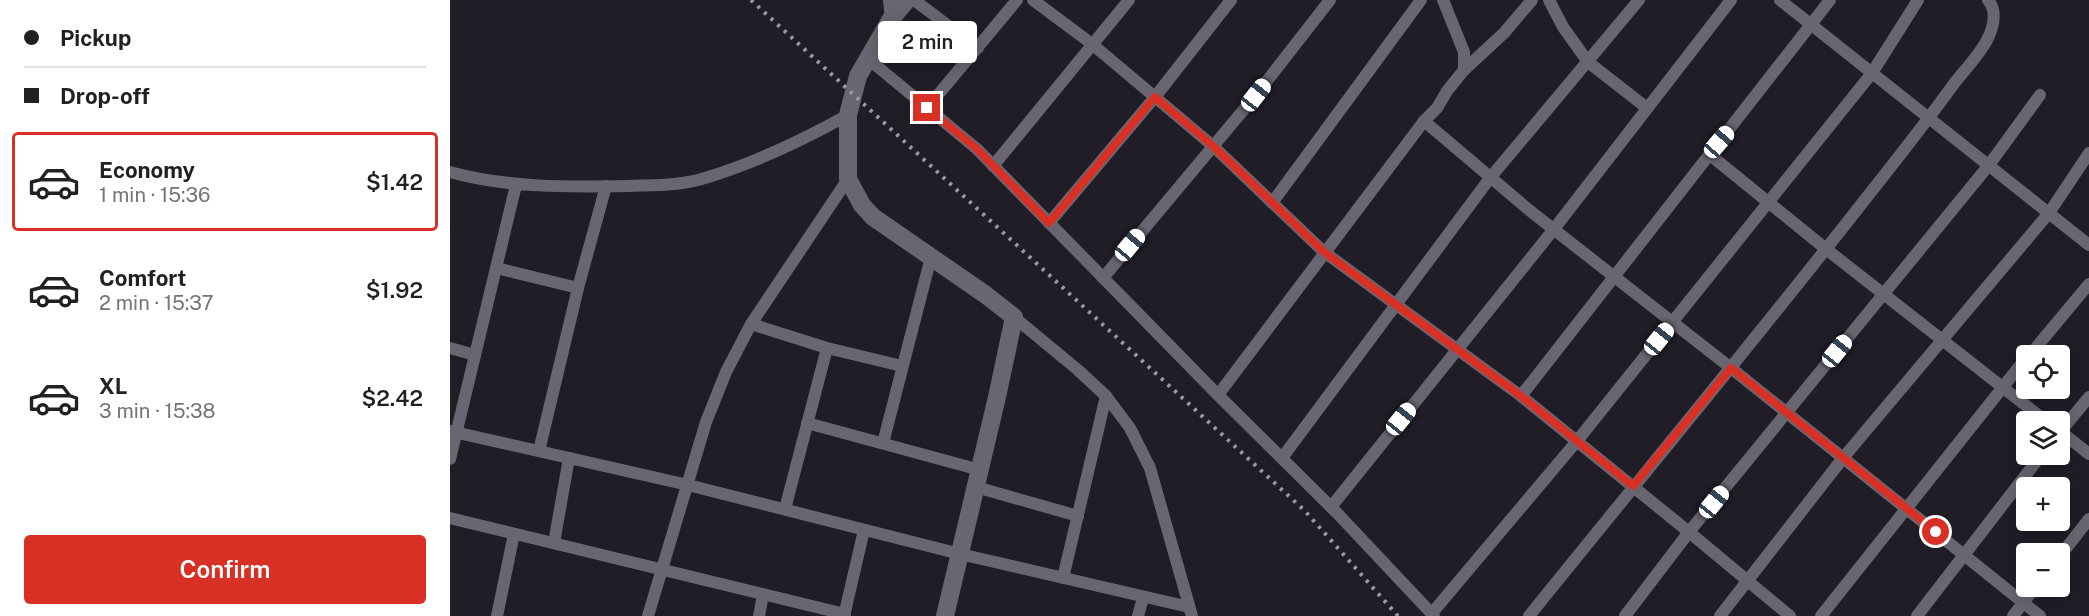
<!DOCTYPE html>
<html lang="en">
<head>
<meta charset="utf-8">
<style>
	:root { --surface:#fff; --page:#f6f6f6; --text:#202124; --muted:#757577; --line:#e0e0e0; --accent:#d93025 }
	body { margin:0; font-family:"Public Sans",sans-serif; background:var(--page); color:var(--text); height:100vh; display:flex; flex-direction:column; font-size:22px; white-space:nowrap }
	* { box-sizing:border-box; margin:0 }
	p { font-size:20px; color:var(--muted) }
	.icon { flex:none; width:33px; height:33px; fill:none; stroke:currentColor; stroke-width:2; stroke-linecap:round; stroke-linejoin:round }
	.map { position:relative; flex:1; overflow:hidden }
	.side { display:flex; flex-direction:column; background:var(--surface); width:450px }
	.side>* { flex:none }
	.banner { display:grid; align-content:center; height:132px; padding:0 24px; background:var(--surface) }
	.buttons { position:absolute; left:1566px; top:345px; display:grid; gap:12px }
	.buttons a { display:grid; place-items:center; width:54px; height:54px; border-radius:6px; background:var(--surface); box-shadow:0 3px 15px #0003; font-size:30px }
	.end { position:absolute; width:27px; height:27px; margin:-14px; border:8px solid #d93025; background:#fff; box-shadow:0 0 0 3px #fff }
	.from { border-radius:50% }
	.bubble { position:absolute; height:42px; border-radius:6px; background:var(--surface); box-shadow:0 3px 15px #0003; font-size:20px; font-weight:600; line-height:42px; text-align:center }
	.car { position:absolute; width:18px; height:36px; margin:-18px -9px; border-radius:8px; box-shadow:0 0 4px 2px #0007; background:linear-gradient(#fff 24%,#345 0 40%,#fff 0 76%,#345 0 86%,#fff 0) }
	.banner b { display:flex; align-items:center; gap:21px; height:57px; font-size:22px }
	.banner b+b { border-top:2px solid var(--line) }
	.banner i { width:15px; height:15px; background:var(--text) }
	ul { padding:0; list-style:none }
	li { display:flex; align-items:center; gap:18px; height:99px; margin:0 12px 9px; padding:0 12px; border:3px solid transparent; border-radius:6px }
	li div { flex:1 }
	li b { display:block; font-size:22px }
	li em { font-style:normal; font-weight:600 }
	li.on { border-color:var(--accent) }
	li>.icon { width:54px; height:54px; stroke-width:1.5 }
	.primary-button { display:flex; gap:12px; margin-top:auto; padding:12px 24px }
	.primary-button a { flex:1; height:69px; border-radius:6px; background:var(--accent); color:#fff; font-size:24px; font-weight:600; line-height:69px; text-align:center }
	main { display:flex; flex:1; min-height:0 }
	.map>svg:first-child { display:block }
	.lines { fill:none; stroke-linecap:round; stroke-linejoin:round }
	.street { stroke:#6a6671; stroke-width:12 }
	.secondary { stroke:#6a6671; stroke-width:18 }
	.rail { stroke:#9c99a1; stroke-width:4; stroke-dasharray:3 6; stroke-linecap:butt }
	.route { stroke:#d93025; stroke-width:8 }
</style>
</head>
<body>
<main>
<section class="side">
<div class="banner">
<b><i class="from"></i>Pickup</b>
<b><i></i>Drop-off</b>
</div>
<ul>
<li class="on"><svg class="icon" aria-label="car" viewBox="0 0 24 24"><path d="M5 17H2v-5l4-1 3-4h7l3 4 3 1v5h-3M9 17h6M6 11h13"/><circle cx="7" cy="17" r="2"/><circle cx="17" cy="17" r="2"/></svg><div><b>Economy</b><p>1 min · 15:36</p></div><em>$1.42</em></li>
<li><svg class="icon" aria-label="car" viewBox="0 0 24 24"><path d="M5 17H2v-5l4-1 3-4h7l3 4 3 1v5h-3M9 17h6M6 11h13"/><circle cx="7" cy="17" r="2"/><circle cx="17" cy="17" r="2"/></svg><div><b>Comfort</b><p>2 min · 15:37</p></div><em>$1.92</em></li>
<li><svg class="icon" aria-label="car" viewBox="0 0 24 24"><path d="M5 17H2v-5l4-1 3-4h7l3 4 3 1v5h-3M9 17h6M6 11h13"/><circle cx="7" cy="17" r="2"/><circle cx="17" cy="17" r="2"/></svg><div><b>XL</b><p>3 min · 15:38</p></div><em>$2.42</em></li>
</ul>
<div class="primary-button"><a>Confirm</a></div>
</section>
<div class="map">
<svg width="1639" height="616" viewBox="0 0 1639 616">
	<rect width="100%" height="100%" fill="#211d27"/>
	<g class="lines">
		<g class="street">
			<path d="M439,0L441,19"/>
			<path d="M464,0L528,48"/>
			<path d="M583,0L642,44L763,146L874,252L1071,396L1239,532L1340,616"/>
			<path d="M993,0L1014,52V70"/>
			<path d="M1099,0L1113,27L1138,62L1197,108"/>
			<path d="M1330,0L1639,245"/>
			<path d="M417,58L527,149L768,395L887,513L984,616"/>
			<path d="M477,108L567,0"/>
			<path d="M974,121L1079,210L1281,368L1590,616"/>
			<path d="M1259,154L1376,249L1597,422"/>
			<path d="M543,166L679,0"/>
			<path d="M0,172C58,188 118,187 178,186C204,185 230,186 255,178C305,163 353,140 398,115"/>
			<path d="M822,203L971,0"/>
			<path d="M599,223L705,97L781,0"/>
			<path d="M46,268L128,288"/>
			<path d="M653,278L806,95L880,0"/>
			<path d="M564,317L628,370L656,396L680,428L700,468L742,616"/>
			<path d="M301,324L377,348L452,366"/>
			<path d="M0,348L25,355"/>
			<path d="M1579,356L1639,284"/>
			<path d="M768,395L974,121L987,108L997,91L1014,70L1054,33L1082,0"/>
			<path d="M1071,396L1380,0"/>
			<path d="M357,423L530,470"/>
			<path d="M0,431L238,485L510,554L739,607"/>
			<path d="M1610,431L1639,454"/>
			<path d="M1610,432L1639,397"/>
			<path d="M433,443L481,257"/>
			<path d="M89,451L128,288L156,186"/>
			<path d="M832,458L1040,178L1189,0"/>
			<path d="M0,459L66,185"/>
			<path d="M526,487L628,516"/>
			<path d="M881,507L1104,229L1281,0"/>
			<path d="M335,509L377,348"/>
			<path d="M0,518L395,614"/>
			<path d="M104,543L119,458"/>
			<path d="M1610,556L1639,519"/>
			<path d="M613,578L656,396"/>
			<path d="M982,613L1127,441L1422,73L1468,0"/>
			<path d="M47,616L64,534"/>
			<path d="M198,616L256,422L276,372L301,324L398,179"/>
			<path d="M309,616L313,595"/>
			<path d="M394,616L414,530"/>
			<path d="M688,616L693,598"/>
			<path d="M1079,616C1188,481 1299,347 1406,211C1439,169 1472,128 1503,85C1514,70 1530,55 1538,38C1544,26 1547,10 1538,0"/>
			<path d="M1175,616L1239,532L1539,165L1590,95"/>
			<path d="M1270,616L1393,458L1599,213L1639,153"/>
			<path d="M1371,616L1576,358"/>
			<path d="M1467,616L1592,454"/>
			<path d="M1563,616L1586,586"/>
		</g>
		<path class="secondary" d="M457,0L441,19L408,76L398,115V179L412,205L423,217L536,295L564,317L547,397L495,616"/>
		<path class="rail" d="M301,0L855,511L948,616"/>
	</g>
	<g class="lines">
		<path class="route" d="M477,108L527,149L599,223L705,97L763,146L874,252L1071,396L1183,486L1281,368L1486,532"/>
	</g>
</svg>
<div class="buttons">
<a><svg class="icon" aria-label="locate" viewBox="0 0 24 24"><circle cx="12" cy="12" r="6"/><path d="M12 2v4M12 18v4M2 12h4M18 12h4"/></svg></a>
<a><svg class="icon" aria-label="layers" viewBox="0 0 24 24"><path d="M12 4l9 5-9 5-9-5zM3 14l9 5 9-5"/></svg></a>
<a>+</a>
<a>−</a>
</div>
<i class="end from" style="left:1486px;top:532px"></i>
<i class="end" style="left:477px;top:108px"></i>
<div class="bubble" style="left:428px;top:21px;width:99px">2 min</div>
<i class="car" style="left:806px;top:95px;rotate:38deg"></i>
<i class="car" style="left:1269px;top:142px;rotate:41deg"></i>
<i class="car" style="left:680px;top:245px;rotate:40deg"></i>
<i class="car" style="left:1209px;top:339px;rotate:39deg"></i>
<i class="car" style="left:1387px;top:351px;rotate:39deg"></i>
<i class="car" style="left:951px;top:419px;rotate:39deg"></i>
<i class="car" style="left:1264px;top:502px;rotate:39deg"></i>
</div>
</main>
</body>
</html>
